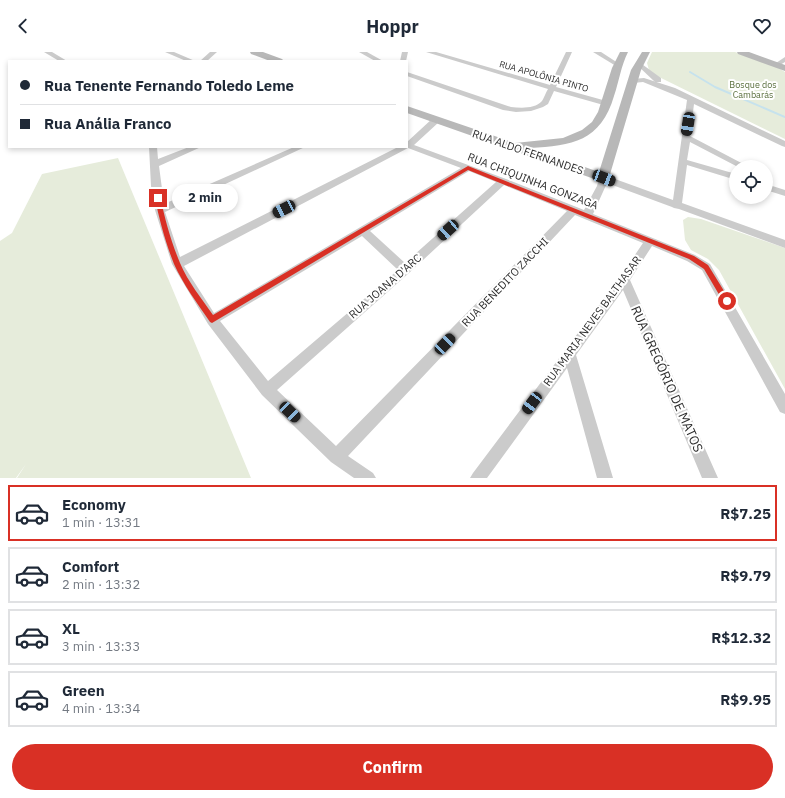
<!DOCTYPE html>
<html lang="en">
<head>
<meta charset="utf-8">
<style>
	:root { --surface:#fff; --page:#f6f6f7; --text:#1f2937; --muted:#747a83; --line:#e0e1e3; --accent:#d93025 }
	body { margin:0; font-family:"IBM Plex Sans",sans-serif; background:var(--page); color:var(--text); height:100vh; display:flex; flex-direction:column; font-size:15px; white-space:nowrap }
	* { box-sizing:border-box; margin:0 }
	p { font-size:13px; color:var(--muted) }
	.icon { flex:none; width:22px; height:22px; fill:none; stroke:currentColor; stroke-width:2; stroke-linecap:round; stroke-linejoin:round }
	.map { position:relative; height:426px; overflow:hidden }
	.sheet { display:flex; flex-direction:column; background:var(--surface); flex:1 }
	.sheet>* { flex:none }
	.guide { position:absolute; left:8px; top:8px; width:400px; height:88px; border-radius:0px; box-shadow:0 2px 6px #0003; display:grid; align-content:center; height:88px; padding:0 12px; background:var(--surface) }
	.fabs { position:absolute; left:729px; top:108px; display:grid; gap:8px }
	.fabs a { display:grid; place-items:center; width:44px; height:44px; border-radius:50%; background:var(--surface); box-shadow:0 2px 6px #0003; font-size:20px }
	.end { position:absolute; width:18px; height:18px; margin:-9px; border:5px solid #d93025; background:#fff; box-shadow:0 0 0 2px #fff }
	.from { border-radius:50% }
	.bubble { position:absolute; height:28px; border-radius:14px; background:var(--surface); box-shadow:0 2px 6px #0003; font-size:13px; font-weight:700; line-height:28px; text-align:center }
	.car { position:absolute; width:12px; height:24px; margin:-12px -6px; border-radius:5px; box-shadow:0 0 3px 1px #0007; background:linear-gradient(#222 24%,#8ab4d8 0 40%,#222 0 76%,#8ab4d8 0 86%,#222 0) }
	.guide b { display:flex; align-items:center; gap:14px; height:38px; font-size:15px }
	.guide b+b { border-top:1px solid var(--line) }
	.guide i { width:10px; height:10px; background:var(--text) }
	ul { padding:7px 0 0; list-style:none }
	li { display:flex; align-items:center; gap:12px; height:56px; margin:0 8px 6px; padding:0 4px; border:2px solid var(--line); border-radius:0px }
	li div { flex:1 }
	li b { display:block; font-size:15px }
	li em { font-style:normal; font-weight:700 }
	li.current { border-color:var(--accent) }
	li>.icon { width:36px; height:36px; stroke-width:1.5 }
	.button { display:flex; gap:8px; margin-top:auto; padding:8px 12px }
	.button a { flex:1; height:46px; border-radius:24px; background:var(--accent); color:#fff; font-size:16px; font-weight:700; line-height:46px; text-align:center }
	header { display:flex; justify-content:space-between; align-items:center; height:52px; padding:0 12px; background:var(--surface); font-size:18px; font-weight:700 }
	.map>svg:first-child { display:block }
	.green { fill:#e6ecdb }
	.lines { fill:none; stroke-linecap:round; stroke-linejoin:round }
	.stream { stroke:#c6e2ed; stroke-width:2 }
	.street { fill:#cbcbcb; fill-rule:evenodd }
	.secondary { fill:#b8b8b8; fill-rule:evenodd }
	.route { fill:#d93025 }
	.labels { text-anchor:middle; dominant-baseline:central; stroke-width:4; stroke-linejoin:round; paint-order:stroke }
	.far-street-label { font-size:9px; fill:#2e2e2e; stroke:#fff }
	.far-park-label { font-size:9px; fill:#566c39; stroke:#fff }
	.street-label { font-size:11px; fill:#2e2e2e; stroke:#fff }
	.near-street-label { font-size:13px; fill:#2e2e2e; stroke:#fff }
</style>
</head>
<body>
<header><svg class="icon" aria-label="back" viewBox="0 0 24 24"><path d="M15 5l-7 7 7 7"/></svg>Hoppr<svg class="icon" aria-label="heart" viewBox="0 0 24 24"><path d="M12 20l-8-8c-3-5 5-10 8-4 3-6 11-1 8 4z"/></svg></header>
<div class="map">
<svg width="785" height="426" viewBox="0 0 785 426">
	<rect width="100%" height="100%" fill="#fff"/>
	<g class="green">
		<path d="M652,0H735L772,12L785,20V87L657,24L649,18L647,11Z"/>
		<path d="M118,106L251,426H17L26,412L16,426H0V189L12,181L42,122Z"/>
		<path d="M688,165L701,167L785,196V337L719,218L708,207L691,198L685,188L683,168Z"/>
	</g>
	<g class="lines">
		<path class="stream" d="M690,20L715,35L785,65"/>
		<g class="street">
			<path d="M44,0H52L67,9H59Z"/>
			<path d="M165,0H174L195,9H186Z"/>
			<path d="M210,0H217L207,9H200Z"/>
			<path d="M359,0H367L383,9H375Z"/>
			<path d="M402,0H408L406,9H400Z"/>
			<path d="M426,0H436L550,33L566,0H572L556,35L610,50L611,52L607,54L554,39L548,52L543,55L531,59L516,60L503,58L407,24V20L511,55C521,56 535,57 542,49C544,46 546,40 548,37Z"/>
			<path d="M593,0H601L621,13L616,14Z"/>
			<path d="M785,5V10L780,13H776V11Z"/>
			<path d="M639,10L661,26V30H655L637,13L636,12Z"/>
			<path d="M644,26L675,36L785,89V95L782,94L694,52L690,84L749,115H738L690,90L687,108L736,122V128L687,113L682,151L785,188V196L679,157L674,156L672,155L607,131L593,162L695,203L710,212L785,342V362L780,360L702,218L687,209L652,194L630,228L718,426H702L623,238L576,303L613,426H597L567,316L487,426H470L473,421L620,225L643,191L575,163L348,404L373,421L376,426H354L331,410L262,343L208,272L172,212L155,158L151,134L149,95H157L158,107L189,95H201L159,114L164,152L294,95H305L165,160L180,205L398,95H407V90L433,66H436L440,68L439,70L414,93L506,127L584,158L597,134L599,126L604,123L673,148L687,48L643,30L633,31L629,29L633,27ZM408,96L461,116L214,261L184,214ZM469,119L496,130L405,211L370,179ZM504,133L567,159L336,394L277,338L409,221ZM362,184L398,218L268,329L220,269Z"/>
			<path d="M766,132L785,138V144L766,138Z"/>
		</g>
		<g class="secondary">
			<path d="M250,0H263L282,7L284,9H270L251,2Z"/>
			<path d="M620,0H628C621,14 619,29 614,44C601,89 572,94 530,96L599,120L631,18L642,0H650L641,18L608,129H600L407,61V54L515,91L563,86L582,78L592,70L598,60L612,16Z"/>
			<path d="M737,0H749L785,13V19L738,2Z"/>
		</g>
	</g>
	<path class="route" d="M468,114L694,204L708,213L729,247V251H724L704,217L689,207L468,118L212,271L210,270C197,251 183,232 174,212C166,192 159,167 155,146L158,144L161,146C164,166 172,192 180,211C188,230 202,247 213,263Z"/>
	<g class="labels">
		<g class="far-street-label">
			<text transform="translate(544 24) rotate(16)">RUA APOLÔNIA PINTO</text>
		</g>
		<g class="far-park-label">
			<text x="753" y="32">Bosque dos<tspan x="753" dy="10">Cambarás</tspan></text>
		</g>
		<g class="street-label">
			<text transform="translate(528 100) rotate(19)">RUA ALDO FERNANDES</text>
			<text transform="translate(533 129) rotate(21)">RUA CHIQUINHA GONZAGA</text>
			<text transform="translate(505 230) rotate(-46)">RUA BENEDITO ZACCHI</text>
			<text transform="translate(385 234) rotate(-41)">RUA JOANA D'ARC</text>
			<text transform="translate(592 269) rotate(-54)">RUA MARIA NEVES BALTHASAR</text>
		</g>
		<g class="near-street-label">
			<text transform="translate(667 327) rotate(66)">RUA GREGÓRIO DE MATOS</text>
		</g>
	</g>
</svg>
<div class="fabs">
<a><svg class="icon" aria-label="locate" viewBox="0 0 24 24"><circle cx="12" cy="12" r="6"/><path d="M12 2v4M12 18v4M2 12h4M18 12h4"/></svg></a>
</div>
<i class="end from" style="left:727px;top:249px"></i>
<i class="end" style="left:158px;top:146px"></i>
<div class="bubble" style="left:172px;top:132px;width:66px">2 min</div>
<i class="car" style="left:688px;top:72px;rotate:189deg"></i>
<i class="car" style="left:604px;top:126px;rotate:111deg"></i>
<i class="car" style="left:284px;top:157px;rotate:243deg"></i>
<i class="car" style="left:448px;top:178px;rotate:228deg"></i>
<i class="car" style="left:445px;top:292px;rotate:44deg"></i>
<i class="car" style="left:532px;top:351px;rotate:217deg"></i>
<i class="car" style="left:290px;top:360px;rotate:134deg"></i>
<div class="guide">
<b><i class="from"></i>Rua Tenente Fernando Toledo Leme</b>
<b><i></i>Rua Anália Franco</b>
</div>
</div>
<section class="sheet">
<ul>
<li class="current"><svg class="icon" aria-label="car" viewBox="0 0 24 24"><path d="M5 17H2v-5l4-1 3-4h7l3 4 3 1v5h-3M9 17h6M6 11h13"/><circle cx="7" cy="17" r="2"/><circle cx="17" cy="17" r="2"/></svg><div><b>Economy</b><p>1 min · 13:31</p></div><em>R$7.25</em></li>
<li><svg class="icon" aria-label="car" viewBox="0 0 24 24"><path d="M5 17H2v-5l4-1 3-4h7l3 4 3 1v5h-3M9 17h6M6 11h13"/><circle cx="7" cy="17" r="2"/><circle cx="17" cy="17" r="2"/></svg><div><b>Comfort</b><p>2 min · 13:32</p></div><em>R$9.79</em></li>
<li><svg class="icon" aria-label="car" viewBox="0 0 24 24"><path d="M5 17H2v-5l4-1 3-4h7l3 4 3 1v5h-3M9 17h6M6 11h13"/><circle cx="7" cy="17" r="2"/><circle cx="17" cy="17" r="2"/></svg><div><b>XL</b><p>3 min · 13:33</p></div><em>R$12.32</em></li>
<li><svg class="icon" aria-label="car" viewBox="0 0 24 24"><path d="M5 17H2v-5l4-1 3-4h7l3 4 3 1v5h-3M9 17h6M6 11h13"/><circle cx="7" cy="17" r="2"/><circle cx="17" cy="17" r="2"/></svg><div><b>Green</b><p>4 min · 13:34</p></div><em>R$9.95</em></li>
</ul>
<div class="button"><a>Confirm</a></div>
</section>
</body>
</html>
